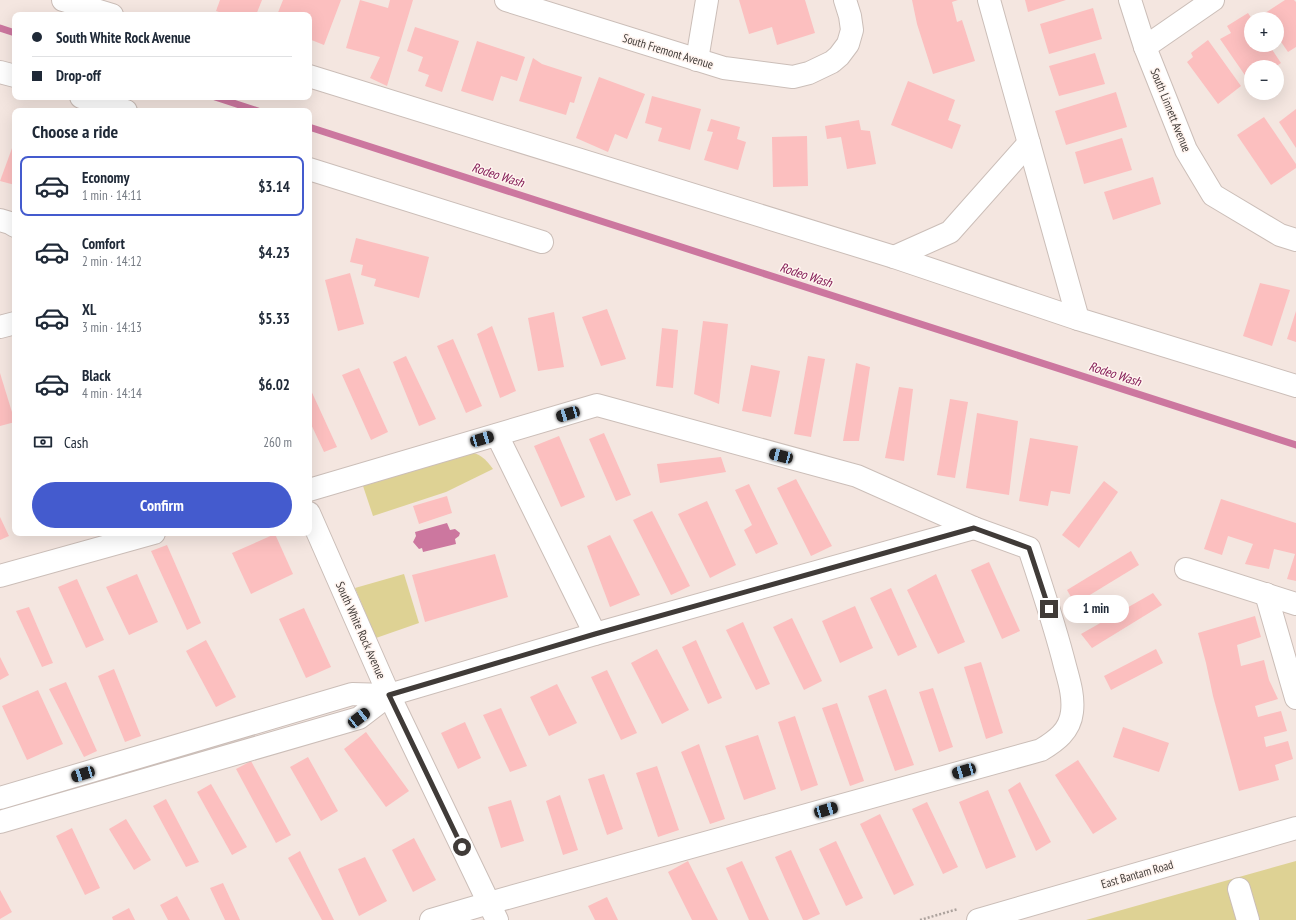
<!DOCTYPE html>
<html lang="en">
<head>
<meta charset="utf-8">
<style>
	:root { --surface:#fff; --page:#f2f2f3; --text:#1f2937; --muted:#747a83; --line:#e0e1e3; --accent:#445bce }
	body { margin:0; font-family:"PT Sans Narrow",sans-serif; background:var(--page); color:var(--text); height:100vh; display:flex; flex-direction:column; font-size:15px; white-space:nowrap }
	* { box-sizing:border-box; margin:0 }
	p { font-size:13px; color:var(--muted) }
	.icon { flex:none; width:22px; height:22px; fill:none; stroke:currentColor; stroke-width:2; stroke-linecap:round; stroke-linejoin:round }
	.map { position:relative; flex:1; overflow:hidden }
	.panel { position:absolute; left:12px; top:108px; width:300px; height:428px; display:flex; flex-direction:column; background:var(--surface); border-radius:8px; box-shadow:0 4px 16px #0002 }
	.panel>* { flex:none }
	.hud { position:absolute; left:12px; top:12px; width:300px; height:88px; border-radius:8px; box-shadow:0 4px 16px #0002; display:grid; align-content:center; height:88px; padding:0 20px; background:var(--surface) }
	.fabs { position:absolute; left:1244px; top:12px; display:grid; gap:8px }
	.fabs a { display:grid; place-items:center; width:40px; height:40px; border-radius:50%; background:var(--surface); box-shadow:0 4px 16px #0002; font-size:20px }
	.end { position:absolute; width:18px; height:18px; margin:-9px; border:5px solid #403b38; background:#fff; box-shadow:0 0 0 2px #fff }
	.from { border-radius:50% }
	.bubble { position:absolute; height:28px; border-radius:14px; background:var(--surface); box-shadow:0 4px 16px #0002; font-size:13px; font-weight:700; line-height:28px; text-align:center }
	.car { position:absolute; width:12px; height:24px; margin:-12px -6px; border-radius:5px; box-shadow:0 0 3px 1px #0007; background:linear-gradient(#222 24%,#8ab4d8 0 40%,#222 0 76%,#8ab4d8 0 86%,#222 0) }
	.hud b { display:flex; align-items:center; gap:14px; height:38px; font-size:15px }
	.hud b+b { border-top:1px solid var(--line) }
	.hud i { width:10px; height:10px; background:var(--text) }
	ul { padding:0; list-style:none }
	li { display:flex; align-items:center; gap:12px; height:60px; margin:0 8px 6px; padding:0 12px; border:2px solid transparent; border-radius:8px }
	li div { flex:1 }
	li b { display:block; font-size:15px }
	li em { font-style:normal; font-weight:700 }
	li.active { border-color:var(--accent) }
	li>.icon { width:36px; height:36px; stroke-width:1.5 }
	h2 { padding:0 20px; font-size:18px; line-height:48px }
	.pay { display:flex; align-items:center; gap:10px; height:44px; padding:0 20px; font-size:15px }
	.pay p { margin-inline-start:auto }
	.primary-button { display:flex; gap:8px; margin-top:auto; padding:8px 20px }
	.primary-button a { flex:1; height:46px; border-radius:24px; background:var(--accent); color:#fff; font-size:16px; font-weight:700; line-height:46px; text-align:center }
	.map>svg:first-child { display:block }
	.green { fill:#ded294 }
	.water { fill:#cc779f }
	.lines { fill:none; stroke-linecap:round; stroke-linejoin:round }
	.stream { stroke:#cc779f; stroke-width:7 }
	.building { fill:#fcbfbf }
	.minor-casing { stroke:#cbbeb8; stroke-width:24 }
	.path { stroke:#aca29d; stroke-width:2.5; stroke-dasharray:2 2; stroke-linecap:butt }
	.minor { stroke:#fff; stroke-width:22 }
	.route { stroke:#403b38; stroke-width:5 }
	.labels { text-anchor:middle; dominant-baseline:central; stroke-width:3; stroke-linejoin:round; paint-order:stroke }
	.street-label { font-size:12px; fill:#403b38; stroke:#fff4ef }
	.water-label { font-size:13px; font-style:italic; fill:#841d57; stroke:#fff4ef }
</style>
</head>
<body>
<div class="map">
<svg width="1296" height="920" viewBox="0 0 1296 920">
	<rect width="100%" height="100%" fill="#f4e6e0"/>
	<g class="green">
		<path d="M467,451C480,454 485,458 493,469L446,492L373,516L361,480Z"/>
		<path d="M404,574L419,623L376,638L355,588Z"/>
		<path d="M1296,861V920H1086Z"/>
	</g>
	<path class="water" d="M447,523L450,530L455,529L460,533L459,536L455,539L456,544L423,552L422,548L419,549L413,542L416,536L415,532Z"/>
	<g class="lines">
		<g class="stream">
			<path d="M0,28L15,33"/>
			<path d="M215,97L258,111"/>
			<path d="M309,127L1296,445"/>
		</g>
	</g>
	<g class="building">
		<path d="M220,0H262L256,15H228L216,11Z"/>
		<path d="M283,0H341L324,45L309,39V15H277Z"/>
		<path d="M360,0L388,8L390,0H413L387,86L370,78L380,57L346,48Z"/>
		<path d="M739,0H805L815,33L777,45L772,27L749,34Z"/>
		<path d="M912,0H958L952,2L957,22L962,20L975,61L933,74L917,24Z"/>
		<path d="M1025,0H1066L1028,12Z"/>
		<path d="M1285,0H1294L1296,2V47L1288,52L1277,36V19H1265L1262,15Z"/>
		<path d="M1093,8L1102,39L1049,54L1040,24Z"/>
		<path d="M1248,13L1252,19H1251V45H1269L1281,63L1275,67H1251V84L1220,39L1231,33L1227,26Z"/>
		<path d="M415,27L459,41L442,92L425,86L429,75L418,71L423,57L407,51Z"/>
		<path d="M1208,40L1241,86L1218,104L1187,62L1193,57L1191,53Z"/>
		<path d="M477,41L525,57L517,81L501,76L493,101L461,91Z"/>
		<path d="M1095,53L1105,84L1059,96L1049,66Z"/>
		<path d="M533,58L542,64L582,77L574,103L570,102L566,115L519,101Z"/>
		<path d="M599,77L645,94L627,139L615,134L608,152L576,138Z"/>
		<path d="M908,81L955,100L948,120L961,125L952,149L891,125Z"/>
		<path d="M1116,92L1127,127L1066,145L1055,111Z"/>
		<path d="M652,96L701,109L690,150L658,141L662,128L645,123Z"/>
		<path d="M1296,109V148L1279,122Z"/>
		<path d="M1264,117L1296,164V168L1271,185L1237,135Z"/>
		<path d="M711,119L740,127L737,139L746,142L738,170L704,160L713,132L707,131Z"/>
		<path d="M859,120L861,130L870,131L876,164L847,169L841,137L827,139L825,126Z"/>
		<path d="M807,136L808,186L773,187L772,137Z"/>
		<path d="M1122,138L1132,170L1084,184L1075,152Z"/>
		<path d="M15,140V185L0,181Z"/>
		<path d="M1153,177L1161,204L1113,220L1104,192Z"/>
		<path d="M356,238L429,257L419,298L374,286L376,279L361,275L363,265L350,262Z"/>
		<path d="M350,273L364,324L338,331L325,280Z"/>
		<path d="M1260,283L1290,290L1272,346L1243,336Z"/>
		<path d="M607,309L626,359L601,366L582,317Z"/>
		<path d="M1296,311V342L1287,339Z"/>
		<path d="M554,312L564,367L538,371L528,318Z"/>
		<path d="M703,321L728,324L719,404L694,394Z"/>
		<path d="M492,326L516,391L500,398L477,334Z"/>
		<path d="M662,328L678,330L673,388L656,386Z"/>
		<path d="M453,339L482,406L466,413L437,346Z"/>
		<path d="M406,356L436,419L419,426L393,362Z"/>
		<path d="M808,356L825,359L811,437L794,434Z"/>
		<path d="M856,363L870,367L859,441H843Z"/>
		<path d="M751,365L780,371L771,417L742,411Z"/>
		<path d="M359,368L388,432L371,440L342,375Z"/>
		<path d="M0,373L15,422L0,426Z"/>
		<path d="M309,386L337,447L324,452L309,420Z"/>
		<path d="M899,387L913,389L904,461L885,458Z"/>
		<path d="M950,399L968,402L955,478L937,475Z"/>
		<path d="M977,413L1018,421L1009,495L966,488Z"/>
		<path d="M604,433L631,495L616,501L589,439Z"/>
		<path d="M559,436L585,497L561,507L534,446Z"/>
		<path d="M1030,438L1078,446L1070,494L1051,491L1048,506L1019,501Z"/>
		<path d="M721,457L726,472L660,483L657,464Z"/>
		<path d="M796,479L832,546L811,556L777,488Z"/>
		<path d="M1104,481L1118,492L1079,548L1062,535Z"/>
		<path d="M749,484L778,544L756,554L744,530L752,525L735,490Z"/>
		<path d="M447,496L452,513L419,524L413,506Z"/>
		<path d="M1221,499L1296,523V581L1287,579L1295,554L1274,549L1269,569L1245,564L1253,544L1228,536L1222,555L1204,549Z"/>
		<path d="M707,501L736,565L710,578L678,514Z"/>
		<path d="M652,511L690,586L671,595L633,520Z"/>
		<path d="M0,517L9,536L0,540Z"/>
		<path d="M275,534L293,574L251,594L232,553Z"/>
		<path d="M610,535L640,595L610,607L587,546Z"/>
		<path d="M167,545L201,623L187,630L151,551Z"/>
		<path d="M1131,551L1139,565L1075,604L1067,590Z"/>
		<path d="M495,554L508,597L425,622L412,575Z"/>
		<path d="M989,562L1020,631L1002,639L971,570Z"/>
		<path d="M137,574L158,622L129,635L106,587Z"/>
		<path d="M936,574L965,642L938,654L907,590Z"/>
		<path d="M77,579L104,640L86,648L58,587Z"/>
		<path d="M891,588L917,647L898,656L870,598Z"/>
		<path d="M1153,593L1162,605L1092,648L1081,634Z"/>
		<path d="M855,606L873,648L840,663L822,621Z"/>
		<path d="M29,607L53,663L42,667L16,611Z"/>
		<path d="M304,608L331,667L306,678L279,619Z"/>
		<path d="M1255,616L1261,637L1237,645L1241,666L1264,660L1269,680L1278,699L1255,706L1258,717L1281,711L1287,731L1264,737L1266,747L1288,741L1293,759L1275,765L1279,780L1239,791L1213,696L1206,663L1198,633Z"/>
		<path d="M792,618L822,681L804,690L773,627Z"/>
		<path d="M743,622L770,684L756,690L726,630Z"/>
		<path d="M206,640L236,697L216,707L186,651Z"/>
		<path d="M696,640L722,698L708,704L682,647Z"/>
		<path d="M657,649L689,710L662,724L631,663Z"/>
		<path d="M1156,649L1163,663L1111,690L1104,676Z"/>
		<path d="M0,657L9,675L0,680Z"/>
		<path d="M981,662L1003,733L986,739L964,667Z"/>
		<path d="M114,669L141,736L125,742L98,676Z"/>
		<path d="M607,670L637,733L621,740L591,677Z"/>
		<path d="M66,682L97,751L84,757L49,689Z"/>
		<path d="M557,684L577,723L549,736L530,697Z"/>
		<path d="M933,688L953,747L939,752L919,692Z"/>
		<path d="M886,689L914,765L895,771L868,696Z"/>
		<path d="M38,690L63,744L27,760L2,706Z"/>
		<path d="M837,703L864,781L850,786L822,708Z"/>
		<path d="M501,708L527,766L510,772L483,715Z"/>
		<path d="M795,716L818,785L801,791L778,722Z"/>
		<path d="M465,722L481,758L458,769L441,733Z"/>
		<path d="M1123,727L1169,743L1159,772L1113,757Z"/>
		<path d="M366,732L409,791L386,807L344,749Z"/>
		<path d="M758,735L776,789L744,800L725,746Z"/>
		<path d="M699,744L725,819L710,824L681,752Z"/>
		<path d="M308,757L338,811L321,821L290,767Z"/>
		<path d="M1078,760L1117,819L1093,834L1055,775Z"/>
		<path d="M251,761L291,835L276,843L236,769Z"/>
		<path d="M657,766L679,830L658,837L636,773Z"/>
		<path d="M604,774L623,829L607,835L588,779Z"/>
		<path d="M1020,782L1051,842L1036,851L1008,790Z"/>
		<path d="M211,784L247,847L232,855L197,792Z"/>
		<path d="M988,790L1016,857L986,869L959,802Z"/>
		<path d="M560,795L578,850L563,855L546,801Z"/>
		<path d="M166,799L199,862L186,867L153,806Z"/>
		<path d="M511,800L524,841L501,848L488,807Z"/>
		<path d="M927,802L958,867L943,874L912,809Z"/>
		<path d="M880,814L914,885L894,895L860,824Z"/>
		<path d="M126,819L151,860L134,870L109,829Z"/>
		<path d="M72,828L100,888L85,895L56,836Z"/>
		<path d="M414,838L436,880L413,892L392,850Z"/>
		<path d="M836,841L863,898L846,906L819,849Z"/>
		<path d="M791,850L820,914L807,920H803L775,857Z"/>
		<path d="M300,851L334,920H322L288,858Z"/>
		<path d="M365,857L387,901L359,916L338,869Z"/>
		<path d="M688,861L718,920H692L668,872Z"/>
		<path d="M742,861L769,920H749L726,868Z"/>
		<path d="M223,883L240,920H225L210,888Z"/>
		<path d="M0,890L12,912L0,919Z"/>
		<path d="M177,896L190,920H168L160,905Z"/>
		<path d="M607,897L618,920H595L588,906Z"/>
		<path d="M129,908L135,920H113L112,917Z"/>
	</g>
	<g class="lines">
		<g class="minor-casing">
			<g id="minor">
				<path d="M63,0L112,15"/>
				<path d="M506,0L724,68L793,77L809,73L832,62L839,56L848,44L852,30L850,16L845,0"/>
				<path d="M989,0L1078,319"/>
				<path d="M1130,0L1145,47L1186,150L1213,195L1280,235L1296,240"/>
				<path d="M1145,47L1213,0"/>
				<path d="M697,60L707,0"/>
				<path d="M0,72L15,76"/>
				<path d="M309,76L894,257L1078,319L1296,386"/>
				<path d="M81,97L126,111"/>
				<path d="M309,169L542,242"/>
				<path d="M0,220L10,223L15,226"/>
				<path d="M894,257L950,232L1029,143"/>
				<path d="M0,327L15,323"/>
				<path d="M497,435L595,634"/>
				<path d="M309,490L597,405L857,476L974,528L1029,548C1042,588 1055,626 1065,666C1069,681 1074,696 1072,712C1070,731 1056,741 1041,750L489,903L431,920"/>
				<path d="M309,513L389,695L497,920"/>
				<path d="M1186,569L1296,604"/>
				<path d="M0,576L154,533"/>
				<path d="M1266,594L1296,698"/>
				<path d="M389,695L595,634L974,528"/>
				<path d="M0,798L352,694L389,695L359,718L0,822"/>
				<path d="M1239,889L1248,920"/>
				<path d="M978,920L1296,828"/>
			</g>
		</g>
		<path class="path" d="M920,920L958,909"/>
		<use href="#minor" class="minor"/>
	</g>
	<g class="lines">
		<path class="route" d="M462,847L389,695L595,634L974,528L1029,548L1049,609"/>
	</g>
	<g class="labels">
		<g class="street-label">
			<text transform="translate(668 51) rotate(17)">South Fremont Avenue</text>
			<text transform="translate(1171 110) rotate(68)">South Linnett Avenue</text>
			<text transform="translate(361 630) rotate(66)">South White Rock Avenue</text>
			<text transform="translate(1137 874) rotate(-16)">East Bantam Road</text>
		</g>
		<g class="water-label">
			<text transform="translate(498 175) rotate(18)">Rodeo Wash</text>
			<text transform="translate(806 275) rotate(18)">Rodeo Wash</text>
			<text transform="translate(1115 374) rotate(18)">Rodeo Wash</text>
		</g>
	</g>
</svg>
<div class="fabs">
<a>+</a>
<a>−</a>
</div>
<i class="end from" style="left:462px;top:847px"></i>
<i class="end" style="left:1049px;top:609px"></i>
<div class="bubble" style="left:1063px;top:595px;width:66px">1 min</div>
<i class="car" style="left:568px;top:414px;rotate:254deg"></i>
<i class="car" style="left:482px;top:439px;rotate:74deg"></i>
<i class="car" style="left:781px;top:456px;rotate:285deg"></i>
<i class="car" style="left:359px;top:718px;rotate:52deg"></i>
<i class="car" style="left:964px;top:771px;rotate:254deg"></i>
<i class="car" style="left:83px;top:774px;rotate:253deg"></i>
<i class="car" style="left:826px;top:810px;rotate:74deg"></i>
<div class="hud">
<b><i class="from"></i>South White Rock Avenue</b>
<b><i></i>Drop-off</b>
</div>
<section class="panel">
<h2>Choose a ride</h2>
<ul>
<li class="active"><svg class="icon" aria-label="car" viewBox="0 0 24 24"><path d="M5 17H2v-5l4-1 3-4h7l3 4 3 1v5h-3M9 17h6M6 11h13"/><circle cx="7" cy="17" r="2"/><circle cx="17" cy="17" r="2"/></svg><div><b>Economy</b><p>1 min · 14:11</p></div><em>$3.14</em></li>
<li><svg class="icon" aria-label="car" viewBox="0 0 24 24"><path d="M5 17H2v-5l4-1 3-4h7l3 4 3 1v5h-3M9 17h6M6 11h13"/><circle cx="7" cy="17" r="2"/><circle cx="17" cy="17" r="2"/></svg><div><b>Comfort</b><p>2 min · 14:12</p></div><em>$4.23</em></li>
<li><svg class="icon" aria-label="car" viewBox="0 0 24 24"><path d="M5 17H2v-5l4-1 3-4h7l3 4 3 1v5h-3M9 17h6M6 11h13"/><circle cx="7" cy="17" r="2"/><circle cx="17" cy="17" r="2"/></svg><div><b>XL</b><p>3 min · 14:13</p></div><em>$5.33</em></li>
<li><svg class="icon" aria-label="car" viewBox="0 0 24 24"><path d="M5 17H2v-5l4-1 3-4h7l3 4 3 1v5h-3M9 17h6M6 11h13"/><circle cx="7" cy="17" r="2"/><circle cx="17" cy="17" r="2"/></svg><div><b>Black</b><p>4 min · 14:14</p></div><em>$6.02</em></li>
</ul>
<div class="pay"><svg class="icon" aria-label="cash" viewBox="0 0 24 24"><path d="M3 7h18v10H3z"/><circle cx="12" cy="12" r="2"/></svg>Cash<p>260 m</p></div>
<div class="primary-button"><a>Confirm</a></div>
</section>
</div>
</body>
</html>
